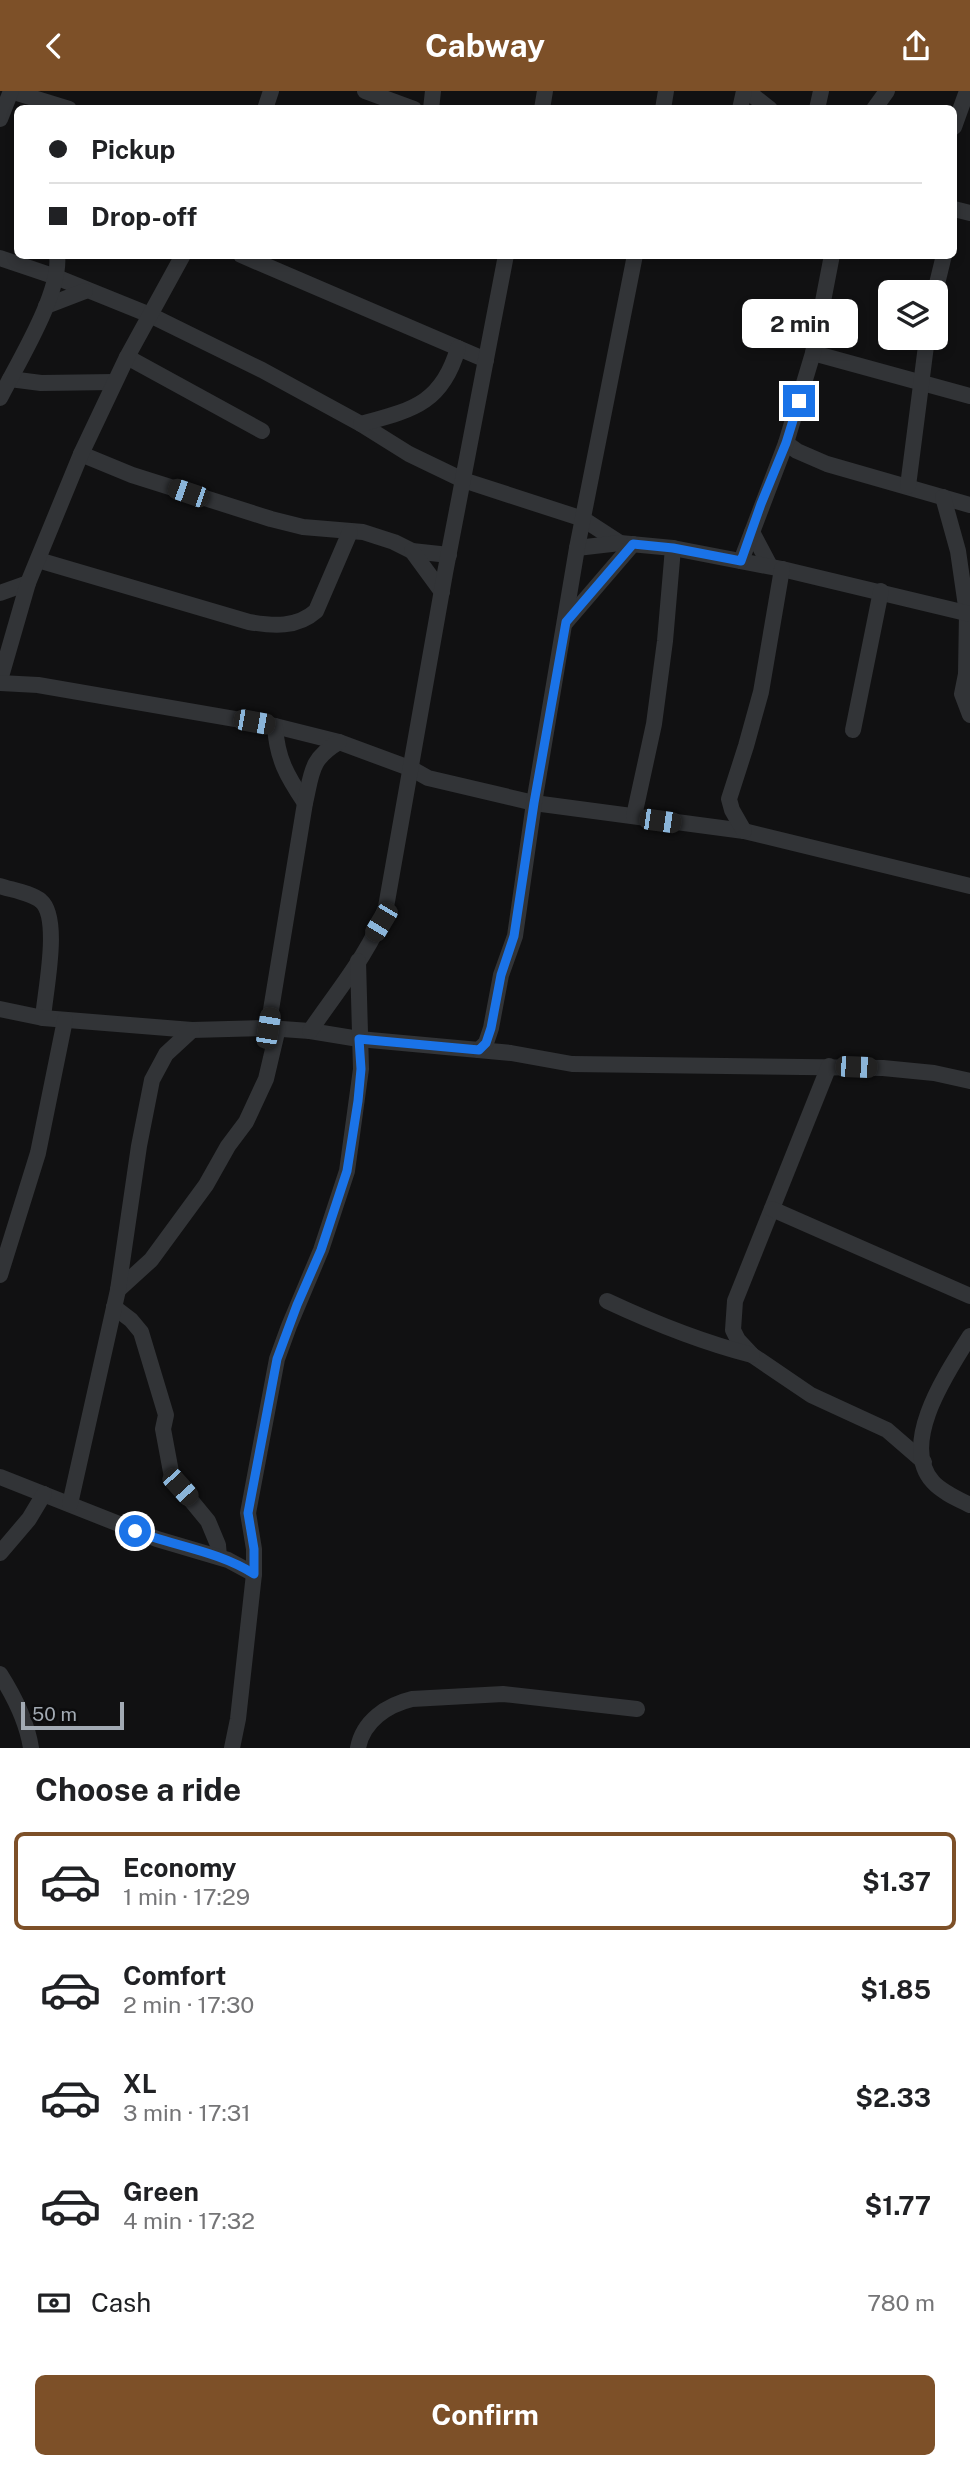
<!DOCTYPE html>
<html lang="en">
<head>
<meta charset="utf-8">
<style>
	:root { --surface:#fff; --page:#f6f6f6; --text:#202124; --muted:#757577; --line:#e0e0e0; --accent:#7d5028 }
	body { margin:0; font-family:"Public Sans",sans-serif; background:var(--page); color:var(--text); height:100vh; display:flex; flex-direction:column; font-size:26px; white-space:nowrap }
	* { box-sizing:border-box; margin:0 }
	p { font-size:23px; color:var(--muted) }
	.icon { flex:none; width:38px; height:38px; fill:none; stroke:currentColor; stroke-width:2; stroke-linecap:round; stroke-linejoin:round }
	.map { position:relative; height:1657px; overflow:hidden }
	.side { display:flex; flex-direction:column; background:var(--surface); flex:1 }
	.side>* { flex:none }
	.banner { position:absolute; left:14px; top:14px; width:943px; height:154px; border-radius:10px; box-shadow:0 4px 10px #0003; display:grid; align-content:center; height:154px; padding:0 35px; background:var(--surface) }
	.controls { position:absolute; left:878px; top:189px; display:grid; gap:14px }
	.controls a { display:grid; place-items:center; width:70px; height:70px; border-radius:10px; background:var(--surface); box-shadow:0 4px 10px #0003; font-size:35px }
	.scale { position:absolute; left:21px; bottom:18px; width:103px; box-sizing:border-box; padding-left:7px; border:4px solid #a2aab3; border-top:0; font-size:19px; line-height:24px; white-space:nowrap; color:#a2aab3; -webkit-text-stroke:5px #0c0c0d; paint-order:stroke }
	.end { position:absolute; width:32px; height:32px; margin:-16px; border:9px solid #1a73e8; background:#fff; box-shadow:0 0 0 4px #fff }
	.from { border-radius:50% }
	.bubble { position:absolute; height:49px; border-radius:10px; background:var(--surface); box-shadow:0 4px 10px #0003; font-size:23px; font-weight:700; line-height:49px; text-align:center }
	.car { position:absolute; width:21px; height:42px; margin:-21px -10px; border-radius:9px; box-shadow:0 0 5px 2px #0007; background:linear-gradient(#222 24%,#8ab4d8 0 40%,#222 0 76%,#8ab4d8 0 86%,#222 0) }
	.banner b { display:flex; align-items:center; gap:24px; height:66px; font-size:26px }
	.banner b+b { border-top:2px solid var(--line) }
	.banner i { width:18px; height:18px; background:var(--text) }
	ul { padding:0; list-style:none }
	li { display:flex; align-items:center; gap:21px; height:98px; margin:0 14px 10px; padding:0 21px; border:4px solid transparent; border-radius:10px }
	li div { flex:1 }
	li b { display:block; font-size:26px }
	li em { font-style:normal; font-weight:700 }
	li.active { border-color:var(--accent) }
	li>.icon { width:63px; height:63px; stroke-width:1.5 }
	h2 { padding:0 35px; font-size:32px; line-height:84px }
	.pay { display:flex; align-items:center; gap:18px; height:77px; padding:0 35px; font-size:26px }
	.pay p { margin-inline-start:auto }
	.action { display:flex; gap:14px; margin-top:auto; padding:14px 35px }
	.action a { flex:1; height:80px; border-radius:10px; background:var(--accent); color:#fff; font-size:28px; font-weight:700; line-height:80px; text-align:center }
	header { display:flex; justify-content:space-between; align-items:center; height:91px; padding:0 35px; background:var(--accent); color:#fff; font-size:32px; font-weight:700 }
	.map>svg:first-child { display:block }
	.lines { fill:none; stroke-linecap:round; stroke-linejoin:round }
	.minor { stroke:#323437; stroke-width:16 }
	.route { stroke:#1a73e8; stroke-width:9 }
</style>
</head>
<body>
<header><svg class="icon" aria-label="back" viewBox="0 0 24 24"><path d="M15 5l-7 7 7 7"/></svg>Cabway<svg class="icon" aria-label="share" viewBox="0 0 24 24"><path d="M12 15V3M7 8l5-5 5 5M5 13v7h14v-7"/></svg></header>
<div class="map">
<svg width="970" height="1657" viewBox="0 0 970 1657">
	<rect width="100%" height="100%" fill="#111112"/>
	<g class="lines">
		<g class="minor">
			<path d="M11,0L69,18"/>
			<path d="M365,0L414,18"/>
			<path d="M747,0L770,18"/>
			<path d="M265,18L271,0"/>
			<path d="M431,18L433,0"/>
			<path d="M542,18L545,0"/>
			<path d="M663,18L666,0"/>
			<path d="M740,18L744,0"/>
			<path d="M817,18L821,0"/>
			<path d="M874,18L887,0"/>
			<path d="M0,28L11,0"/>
			<path d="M954,36L967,0"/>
			<path d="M954,118L970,122"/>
			<path d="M241,164L486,269"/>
			<path d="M0,167L56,186L150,224L262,279L361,333L409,363L463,389L583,428L620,452"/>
			<path d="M935,201L944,164"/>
			<path d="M46,215L85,200"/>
			<path d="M813,262L970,305"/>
			<path d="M127,266L262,340"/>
			<path d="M10,288L41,292L114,291"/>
			<path d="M0,307C17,273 62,201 57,164"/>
			<path d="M361,333C412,319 442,313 458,257"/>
			<path d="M786,352L797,360L827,373L970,414"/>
			<path d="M81,363L132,384L271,428L303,436L363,441L394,451L412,460L449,464"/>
			<path d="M908,395L927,247"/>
			<path d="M943,406L958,460L967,522L966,583L962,603L970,624"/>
			<path d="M752,441L770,475"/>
			<path d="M577,457L620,452L673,457L782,478L970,523"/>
			<path d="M412,460L442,501"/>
			<path d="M38,469L249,531C273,535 297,537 316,520L350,441"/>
			<path d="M741,470L786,352L813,262L832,164"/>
			<path d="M0,502L28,492"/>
			<path d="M566,531L633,453"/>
			<path d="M0,589L28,492L81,363L127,266L183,164"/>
			<path d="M0,592L38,594L275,635L339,651L412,678L428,687L534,712L744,740L970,795"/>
			<path d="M275,635C277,668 287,685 305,712"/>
			<path d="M853,639L881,500"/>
			<path d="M634,725L654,633L665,550L673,457"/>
			<path d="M744,740L732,719L729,708L746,655L761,601L782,478"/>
			<path d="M0,795C12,799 32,802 41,810C61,827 45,901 43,927"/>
			<path d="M0,918L43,927L192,939L268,937L310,940L359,948L511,962L572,973L883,977L934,982L970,990"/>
			<path d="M268,937L305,712C312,682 310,668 339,651"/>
			<path d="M310,940C336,901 371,861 386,816L445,482L506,164"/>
			<path d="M479,959L486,952L491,937L501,884L515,845L534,712L577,457L635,164"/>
			<path d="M829,975L735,1210L733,1239L738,1249L752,1264L811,1304L887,1339L924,1371"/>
			<path d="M772,1118L970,1205"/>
			<path d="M0,1184L38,1062L65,929"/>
			<path d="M118,1199L151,1169L206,1094L228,1055L246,1031L266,988L278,937"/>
			<path d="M607,1210C654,1232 701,1251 752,1264"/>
			<path d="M114,1216L131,1229L141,1241L166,1324L163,1338L171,1381L175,1390L208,1430L218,1454L219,1466"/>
			<path d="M970,1245C949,1279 898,1352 933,1391C942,1401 958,1408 970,1414"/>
			<path d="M0,1386L157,1448L228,1469L254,1483"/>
			<path d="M70,1413L118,1199L139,1055L152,989L166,963L192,939"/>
			<path d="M0,1462L29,1428L44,1403"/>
			<path d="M0,1583C14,1605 27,1631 31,1657"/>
			<path d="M232,1657L238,1628L254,1483V1458L248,1422L277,1268L289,1235L321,1159L347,1080L361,978L358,870"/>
			<path d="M358,1657C363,1630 387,1614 412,1608L503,1603L637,1618"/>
		</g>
	</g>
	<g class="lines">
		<path class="route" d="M135,1440C174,1455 218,1460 254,1483V1458L248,1422L277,1268L297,1214L321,1159L347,1080L358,1010L361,978L359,948L479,959L486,952L491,937L501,884L514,845L534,712L566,531L633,453L673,457L741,470L761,413L786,352L799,310"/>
	</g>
</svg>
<div class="controls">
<a><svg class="icon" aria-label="layers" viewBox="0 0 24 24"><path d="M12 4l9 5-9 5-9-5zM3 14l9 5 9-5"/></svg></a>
</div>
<div class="scale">50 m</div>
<i class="end from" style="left:135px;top:1440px"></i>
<i class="end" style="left:799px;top:310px"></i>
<div class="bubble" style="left:742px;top:208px;width:116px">2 min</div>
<i class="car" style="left:188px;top:402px;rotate:289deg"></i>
<i class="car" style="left:254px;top:631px;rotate:100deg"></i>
<i class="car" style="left:660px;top:730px;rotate:98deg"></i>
<i class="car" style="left:381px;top:831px;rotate:211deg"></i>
<i class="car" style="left:268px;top:937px;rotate:9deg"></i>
<i class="car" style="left:856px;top:976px;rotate:92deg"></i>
<i class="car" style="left:180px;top:1396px;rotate:138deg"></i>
<div class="banner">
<b><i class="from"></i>Pickup</b>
<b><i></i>Drop-off</b>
</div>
</div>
<section class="side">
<h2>Choose a ride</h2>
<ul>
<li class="active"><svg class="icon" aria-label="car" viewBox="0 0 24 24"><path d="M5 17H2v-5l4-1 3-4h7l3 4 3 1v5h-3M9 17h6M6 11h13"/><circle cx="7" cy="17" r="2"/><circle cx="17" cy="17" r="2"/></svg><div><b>Economy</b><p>1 min · 17:29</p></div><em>$1.37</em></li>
<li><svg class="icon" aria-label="car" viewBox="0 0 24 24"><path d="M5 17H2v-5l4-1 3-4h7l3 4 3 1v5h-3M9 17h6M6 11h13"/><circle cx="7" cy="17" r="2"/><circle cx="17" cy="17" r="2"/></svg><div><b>Comfort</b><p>2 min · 17:30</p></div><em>$1.85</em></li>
<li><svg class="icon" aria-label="car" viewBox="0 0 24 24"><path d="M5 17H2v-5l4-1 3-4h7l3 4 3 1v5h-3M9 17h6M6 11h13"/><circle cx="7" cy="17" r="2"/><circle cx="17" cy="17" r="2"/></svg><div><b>XL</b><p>3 min · 17:31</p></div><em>$2.33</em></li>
<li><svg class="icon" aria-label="car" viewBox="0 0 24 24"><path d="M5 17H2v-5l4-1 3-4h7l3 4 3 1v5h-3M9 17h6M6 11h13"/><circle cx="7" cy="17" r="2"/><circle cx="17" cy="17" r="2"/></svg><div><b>Green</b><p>4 min · 17:32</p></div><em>$1.77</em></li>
</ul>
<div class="pay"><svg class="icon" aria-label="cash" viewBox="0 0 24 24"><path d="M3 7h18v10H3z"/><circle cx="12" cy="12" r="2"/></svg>Cash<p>780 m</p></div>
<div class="action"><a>Confirm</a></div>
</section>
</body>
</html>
